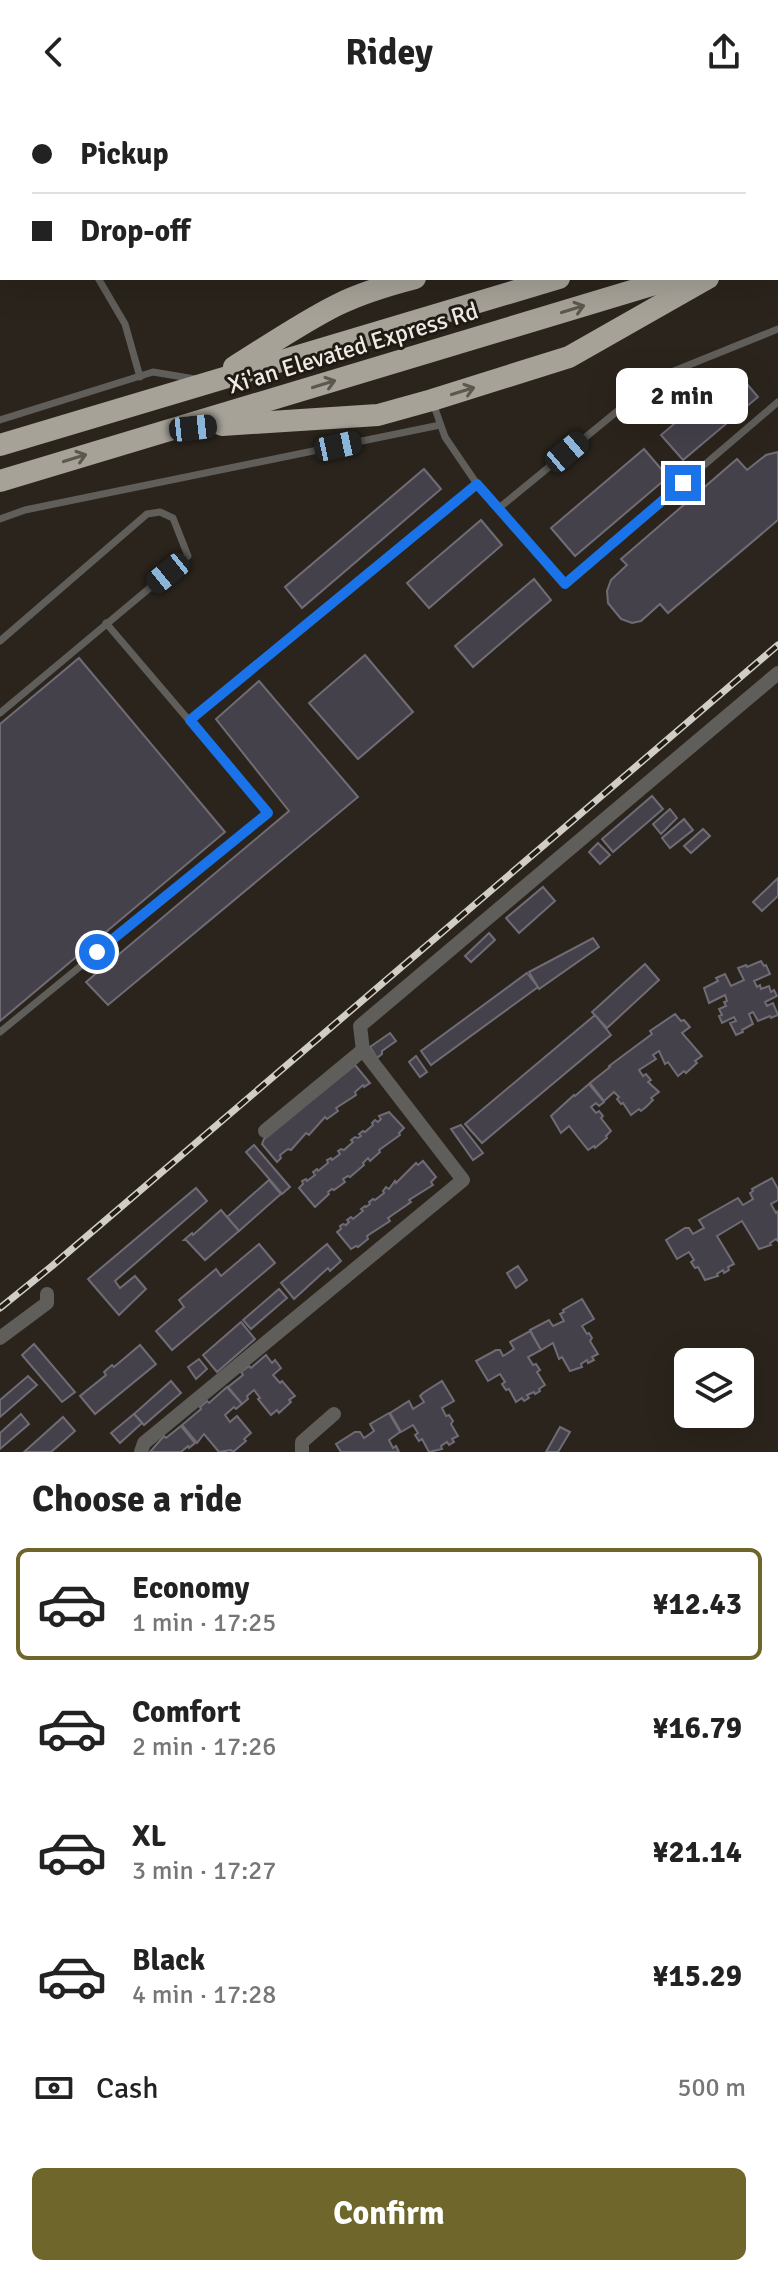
<!DOCTYPE html>
<html lang="en">
<head>
<meta charset="utf-8">
<style>
	:root { --surface:#fff; --page:#f6f6f6; --text:#222; --muted:#767676; --line:#e0e0e0; --accent:#6f662b }
	body { margin:0; font-family:Signika,sans-serif; background:var(--page); color:var(--text); height:100vh; display:flex; flex-direction:column; font-size:30px; white-space:nowrap }
	* { box-sizing:border-box; margin:0 }
	p { font-size:26px; color:var(--muted) }
	.icon { flex:none; width:44px; height:44px; fill:none; stroke:currentColor; stroke-width:2; stroke-linecap:round; stroke-linejoin:round }
	.map { position:relative; height:1348px; overflow:hidden }
	.side { display:flex; flex-direction:column; background:var(--surface); flex:1 }
	.side>* { flex:none }
	.banner { position:absolute; left:0px; top:0px; width:778px; height:176px; box-shadow:0 8px 32px #0002; display:grid; align-content:center; height:176px; padding:0 32px; background:var(--surface) }
	.tools { position:absolute; left:674px; top:1244px; display:grid; gap:16px }
	.tools a { display:grid; place-items:center; width:80px; height:80px; border-radius:12px; background:var(--surface); box-shadow:0 8px 32px #0002; font-size:40px }
	.end { position:absolute; width:36px; height:36px; margin:-18px; border:10px solid #1a73e8; background:#fff; box-shadow:0 0 0 4px #fff }
	.from { border-radius:50% }
	.bubble { position:absolute; height:56px; border-radius:12px; background:var(--surface); box-shadow:0 8px 32px #0002; font-size:26px; font-weight:700; line-height:56px; text-align:center }
	.car { position:absolute; width:24px; height:48px; margin:-24px -12px; border-radius:10px; box-shadow:0 0 6px 2px #0007; background:linear-gradient(#222 24%,#8ab4d8 0 40%,#222 0 76%,#8ab4d8 0 86%,#222 0) }
	.banner b { display:flex; align-items:center; gap:28px; height:76px; font-size:30px }
	.banner b+b { border-top:2px solid var(--line) }
	.banner i { width:20px; height:20px; background:var(--text) }
	ul { padding:0; list-style:none }
	li { display:flex; align-items:center; gap:24px; height:112px; margin:0 16px 12px; padding:0 16px; border:4px solid transparent; border-radius:12px }
	li div { flex:1 }
	li b { display:block; font-size:30px }
	li em { font-style:normal; font-weight:700 }
	li.on { border-color:var(--accent) }
	li>.icon { width:72px; height:72px; stroke-width:1.5 }
	h2 { padding:0 32px; font-size:36px; line-height:96px }
	.pay { display:flex; align-items:center; gap:20px; height:88px; padding:0 32px; font-size:30px }
	.pay p { margin-inline-start:auto }
	.cta { display:flex; gap:16px; margin-top:auto; padding:16px 32px }
	.cta a { flex:1; height:92px; border-radius:12px; background:var(--accent); color:#fff; font-size:32px; font-weight:700; line-height:92px; text-align:center }
	header { display:flex; justify-content:space-between; align-items:center; height:104px; padding:0 32px; background:var(--surface); font-size:36px; font-weight:700 }
	.map>svg:first-child { display:block }
	.building { fill:#45414b; stroke:#706c76; stroke-width:2 }
	.lines { fill:none; stroke-linecap:round; stroke-linejoin:round }
	.service { stroke:#605e5a; stroke-width:7 }
	.minor { stroke:#605e5a; stroke-width:14 }
	.trunk { stroke:#a6a298; stroke-width:22 }
	.rail-casing { stroke:#d0ccc6; stroke-width:7 }
	.rail { stroke:#211b13; stroke-width:4; stroke-dasharray:12; stroke-linecap:butt }
	.oneway { stroke:#5d584f }
	.route { stroke:#1a73e8; stroke-width:10 }
	.labels { text-anchor:middle; dominant-baseline:central; stroke-width:6; stroke-linejoin:round; paint-order:stroke }
	.street-label { font-size:24px; fill:#eeeae5; stroke:#211b13 }
</style>
</head>
<body>
<header><svg class="icon" aria-label="back" viewBox="0 0 24 24"><path d="M15 5l-7 7 7 7"/></svg>Ridey<svg class="icon" aria-label="share" viewBox="0 0 24 24"><path d="M12 15V3M7 8l5-5 5 5M5 13v7h14v-7"/></svg></header>
<div class="map">
<svg width="778" height="1348" viewBox="0 0 778 1348">
	<rect width="100%" height="100%" fill="#2a241c"/>
	<g class="building">
		<path d="M736,267L758,293L683,356L661,331Z"/>
		<path d="M644,345L668,373L575,452L551,424Z"/>
		<path d="M778,348V416L668,509L660,500L641,517L632,519L621,515L608,499L607,487L611,476L627,461L621,455L737,355L747,366L766,351Z"/>
		<path d="M424,365L441,385L302,504L285,483Z"/>
		<path d="M481,416L502,441L429,504L407,479Z"/>
		<path d="M534,475L551,496L473,563L455,542Z"/>
		<path d="M365,551L413,608L358,655L309,599Z"/>
		<path d="M79,554L225,728L0,917V620Z"/>
		<path d="M259,577L358,693L108,901L86,878L289,707L216,615Z"/>
		<path d="M652,692L663,705L613,748L602,735Z"/>
		<path d="M670,705L677,714L661,730L653,720Z"/>
		<path d="M684,715L693,726L670,744L662,734Z"/>
		<path d="M703,725L710,732L691,749L684,742Z"/>
		<path d="M598,739L610,751L600,760L589,748Z"/>
		<path d="M778,774V792L762,807L753,798Z"/>
		<path d="M543,783L555,797L519,829L506,814Z"/>
		<path d="M489,829L495,836L471,858L465,852Z"/>
		<path d="M593,834L599,843L539,885L529,868Z"/>
		<path d="M761,857L764,862L766,861L770,870L754,877L757,883L760,881L761,885L769,882L771,888L774,886L777,892L765,898L767,902L773,899L778,911L771,914L770,912L758,917L753,908L749,910L753,920L742,926L743,928L736,931L730,919L736,917L734,913L722,919L719,912L722,911L719,905L726,902L724,898L727,897L725,891L709,899L704,884L718,877L716,874L725,870L731,882L744,876L738,864L746,861L747,863Z"/>
		<path d="M645,860L659,876L607,924L592,908Z"/>
		<path d="M527,869L538,883L431,961L421,947Z"/>
		<path d="M675,910L681,917L684,916L690,923L682,929L702,952L695,957L697,959L686,969L684,967L678,972L668,958L665,960L659,947L653,951L656,955L639,966L643,972L646,970L651,976L648,978L659,988L651,994L653,996L646,1003L641,1007L639,1005L631,1011L623,999L621,1000L617,995L619,993L614,988L604,997L590,979L610,963L609,962L652,930L650,927Z"/>
		<path d="M595,911L611,931L482,1039L465,1020Z"/>
		<path d="M390,929L396,937L382,947V950L377,954L370,943Z"/>
		<path d="M416,952L427,968L420,973L409,958Z"/>
		<path d="M355,961L370,979L364,983L363,981L355,988L356,991L336,1004L338,1007L327,1015L325,1013L309,1031L306,1029L291,1046L288,1045L280,1051L281,1054L277,1058L262,1040L264,1035Z"/>
		<path d="M589,980L604,998L599,1002L596,999L591,1003L596,1009L599,1007L603,1012L601,1014L611,1027L606,1032L607,1034L595,1044L594,1042L588,1046L569,1022L561,1029L551,1012L574,991L575,992Z"/>
		<path d="M389,1008L404,1024L399,1029L400,1031L379,1046L380,1048L370,1057L368,1054L363,1059L364,1061L350,1073L348,1072L343,1075L345,1078L334,1086L332,1085L328,1088L329,1090L315,1103L299,1084L303,1080L302,1077L306,1075L307,1077L315,1071L313,1068L317,1065L318,1067L328,1059L327,1056L331,1054L332,1056L340,1050L338,1047L341,1045L344,1046L353,1038L351,1036L355,1033L358,1034L361,1032L359,1030L363,1027L365,1028L373,1021L372,1019L375,1016L378,1018L381,1015L379,1012Z"/>
		<path d="M461,1021L483,1049L473,1056L451,1025Z"/>
		<path d="M254,1041L290,1083L282,1090L246,1048Z"/>
		<path d="M423,1057L436,1073L431,1078L433,1081L409,1096L411,1098L388,1114L390,1117L367,1132L368,1135L358,1143L356,1142L351,1145L337,1128L341,1125L340,1122L343,1120L346,1121L349,1118L347,1116L351,1113L353,1115L363,1107L361,1105L365,1102L366,1103L370,1100L369,1098L373,1095L375,1096L384,1089L383,1087L386,1083L389,1085L395,1077L396,1079L416,1059L418,1061Z"/>
		<path d="M772,1074L778,1085V1096L771,1100L776,1109L778,1107V1137L776,1135L770,1139L771,1141L759,1145L742,1117L717,1132L734,1160L728,1163L729,1166L724,1169L723,1166L717,1170L718,1172L705,1176L698,1163L695,1164L691,1158L694,1156L689,1148L677,1155L666,1136L685,1124H689L693,1130L704,1124L699,1116L738,1094L743,1101L753,1095L750,1089L753,1087L752,1085Z"/>
		<path d="M269,1076L281,1090L239,1127L227,1113Z"/>
		<path d="M196,1084L207,1097L115,1177L120,1184L135,1172L146,1185L119,1211L88,1175Z"/>
		<path d="M221,1106L239,1127L205,1156L186,1136H184L192,1129L193,1131Z"/>
		<path d="M259,1140L275,1159L172,1246L156,1227L184,1203L179,1196L216,1165L221,1172Z"/>
		<path d="M327,1140L341,1157L330,1167L328,1164L294,1195L281,1179Z"/>
		<path d="M518,1162L527,1176L516,1184L507,1169Z"/>
		<path d="M279,1185L287,1194L251,1225L243,1216Z"/>
		<path d="M582,1195L594,1215L582,1222L587,1230L589,1229L592,1234L590,1237L598,1250L592,1253L594,1256L588,1259L587,1256L581,1260L582,1263L570,1267L562,1253L559,1255L553,1239L541,1246L530,1226L549,1216L553,1222L564,1217L560,1210L564,1208L563,1206Z"/>
		<path d="M241,1218L255,1235L217,1268L203,1251Z"/>
		<path d="M530,1227L541,1246L528,1253L533,1261L536,1260L540,1266L537,1268L545,1281L539,1285L540,1287L535,1290L534,1288L527,1291L529,1294L524,1297L522,1294L516,1298L509,1285L506,1286L502,1280L505,1278L500,1270L488,1277L476,1257L496,1246H500L503,1252L505,1251L514,1245L510,1238Z"/>
		<path d="M34,1240L75,1288L62,1298L22,1251Z"/>
		<path d="M140,1241L156,1260L95,1310L80,1292L106,1271L104,1268L112,1261L114,1263Z"/>
		<path d="M266,1251L272,1259L275,1256L281,1264L273,1271L280,1279L282,1277L295,1292L289,1296L291,1298L279,1309L277,1306L271,1311L258,1295L260,1294L254,1286L247,1292L248,1295L242,1300L228,1283L243,1271L241,1268L249,1262L251,1264Z"/>
		<path d="M199,1255L207,1265L196,1275L188,1263Z"/>
		<path d="M28,1272L37,1281L0,1313V1296Z"/>
		<path d="M171,1277L181,1289L144,1321L134,1310Z"/>
		<path d="M442,1277L454,1297L442,1304L446,1312L449,1311L453,1317L451,1320L458,1332L452,1335L454,1338L449,1341L447,1338L441,1342L442,1345L429,1348L422,1335L419,1337L415,1331L418,1329L413,1321L401,1328L390,1309L409,1297L413,1305L416,1303L424,1298L420,1292L423,1289Z"/>
		<path d="M227,1283L242,1300L236,1305L234,1303L225,1311L230,1318L237,1312L251,1329L244,1335L246,1337L233,1348L231,1346L219,1348L204,1330L197,1339L182,1321L201,1305L200,1303L207,1297L209,1299Z"/>
		<path d="M389,1309L400,1328L389,1336L393,1344L396,1342L399,1348H341L336,1340L355,1328H360L364,1334L374,1327L370,1320Z"/>
		<path d="M21,1310L29,1320L0,1345V1329Z"/>
		<path d="M134,1310L142,1319L120,1339L111,1329Z"/>
		<path d="M63,1313L75,1327L58,1342L51,1348H24Z"/>
		<path d="M181,1322L195,1339L189,1344L188,1342L181,1348H150L164,1332L166,1334Z"/>
		<path d="M560,1323L570,1328L558,1348H546Z"/>
	</g>
	<g class="lines">
		<g class="service">
			<path d="M98,174L125,220L140,273"/>
			<path d="M433,299L445,333L477,380L565,480L778,298"/>
			<path d="M0,316L153,268L195,275"/>
			<path d="M499,404L659,273L778,225"/>
			<path d="M0,415L25,406L440,321"/>
			<path d="M0,537L147,410L160,408L173,414L188,452L0,609"/>
			<path d="M190,616L477,380"/>
			<path d="M0,928L268,709L106,519"/>
		</g>
		<g class="minor">
			<path d="M49,0V2"/>
			<path d="M265,1027L363,946"/>
			<path d="M0,1234L47,1199V1190"/>
			<path d="M141,1348L144,1339L463,1076L363,946L360,922L778,569"/>
			<path d="M302,1348V1338L334,1310"/>
		</g>
		<g class="trunk">
			<path d="M606,2L610,0"/>
			<path d="M671,2L679,0"/>
			<path d="M776,108H778"/>
			<path d="M776,143H778"/>
			<path d="M234,263C268,242 301,219 337,201C361,189 388,181 415,174"/>
			<path d="M222,321L378,311L432,296L569,253L708,174"/>
			<path d="M0,341L559,174"/>
			<path d="M0,377L675,174"/>
		</g>
		<g class="rail-casing">
			<g id="rail">
				<path d="M251,2L259,0"/>
				<path d="M291,2L299,0"/>
				<path d="M329,2L337,0"/>
				<path d="M0,80L2,79"/>
				<path d="M0,1204L52,1162L778,541"/>
			</g>
		</g>
		<use href="#rail" class="rail"/>
	</g>
	<defs><path id="oneway-shaft" d="M-6 0H5M1.5-3L5.5 0L1.5 3" fill="none" stroke-width="1.6" stroke-linecap="round" stroke-linejoin="round" transform="scale(2)"/></defs>
	<g class="oneway">
		<use href="#oneway-shaft" transform="translate(573 205) rotate(-17)"/>
		<use href="#oneway-shaft" transform="translate(324 280) rotate(-17)"/>
		<use href="#oneway-shaft" transform="translate(463 287) rotate(-17)"/>
		<use href="#oneway-shaft" transform="translate(75 354) rotate(-17)"/>
	</g>
	<g class="lines">
		<path class="route" d="M97,848L268,709L190,616L477,380L565,480L683,379"/>
	</g>
	<g class="labels">
		<g class="street-label">
			<text transform="translate(353 244) rotate(-17)">Xi'an Elevated Express Rd</text>
		</g>
	</g>
</svg>
<div class="tools">
<a><svg class="icon" aria-label="layers" viewBox="0 0 24 24"><path d="M12 4l9 5-9 5-9-5zM3 14l9 5 9-5"/></svg></a>
</div>
<i class="end from" style="left:97px;top:848px"></i>
<i class="end" style="left:683px;top:379px"></i>
<div class="bubble" style="left:616px;top:264px;width:132px">2 min</div>
<i class="car" style="left:193px;top:324px;rotate:84deg"></i>
<i class="car" style="left:338px;top:342px;rotate:78deg"></i>
<i class="car" style="left:567px;top:348px;rotate:50deg"></i>
<i class="car" style="left:168px;top:469px;rotate:231deg"></i>
<div class="banner">
<b><i class="from"></i>Pickup</b>
<b><i></i>Drop-off</b>
</div>
</div>
<section class="side">
<h2>Choose a ride</h2>
<ul>
<li class="on"><svg class="icon" aria-label="car" viewBox="0 0 24 24"><path d="M5 17H2v-5l4-1 3-4h7l3 4 3 1v5h-3M9 17h6M6 11h13"/><circle cx="7" cy="17" r="2"/><circle cx="17" cy="17" r="2"/></svg><div><b>Economy</b><p>1 min · 17:25</p></div><em>¥12.43</em></li>
<li><svg class="icon" aria-label="car" viewBox="0 0 24 24"><path d="M5 17H2v-5l4-1 3-4h7l3 4 3 1v5h-3M9 17h6M6 11h13"/><circle cx="7" cy="17" r="2"/><circle cx="17" cy="17" r="2"/></svg><div><b>Comfort</b><p>2 min · 17:26</p></div><em>¥16.79</em></li>
<li><svg class="icon" aria-label="car" viewBox="0 0 24 24"><path d="M5 17H2v-5l4-1 3-4h7l3 4 3 1v5h-3M9 17h6M6 11h13"/><circle cx="7" cy="17" r="2"/><circle cx="17" cy="17" r="2"/></svg><div><b>XL</b><p>3 min · 17:27</p></div><em>¥21.14</em></li>
<li><svg class="icon" aria-label="car" viewBox="0 0 24 24"><path d="M5 17H2v-5l4-1 3-4h7l3 4 3 1v5h-3M9 17h6M6 11h13"/><circle cx="7" cy="17" r="2"/><circle cx="17" cy="17" r="2"/></svg><div><b>Black</b><p>4 min · 17:28</p></div><em>¥15.29</em></li>
</ul>
<div class="pay"><svg class="icon" aria-label="cash" viewBox="0 0 24 24"><path d="M3 7h18v10H3z"/><circle cx="12" cy="12" r="2"/></svg>Cash<p>500 m</p></div>
<div class="cta"><a>Confirm</a></div>
</section>
</body>
</html>
